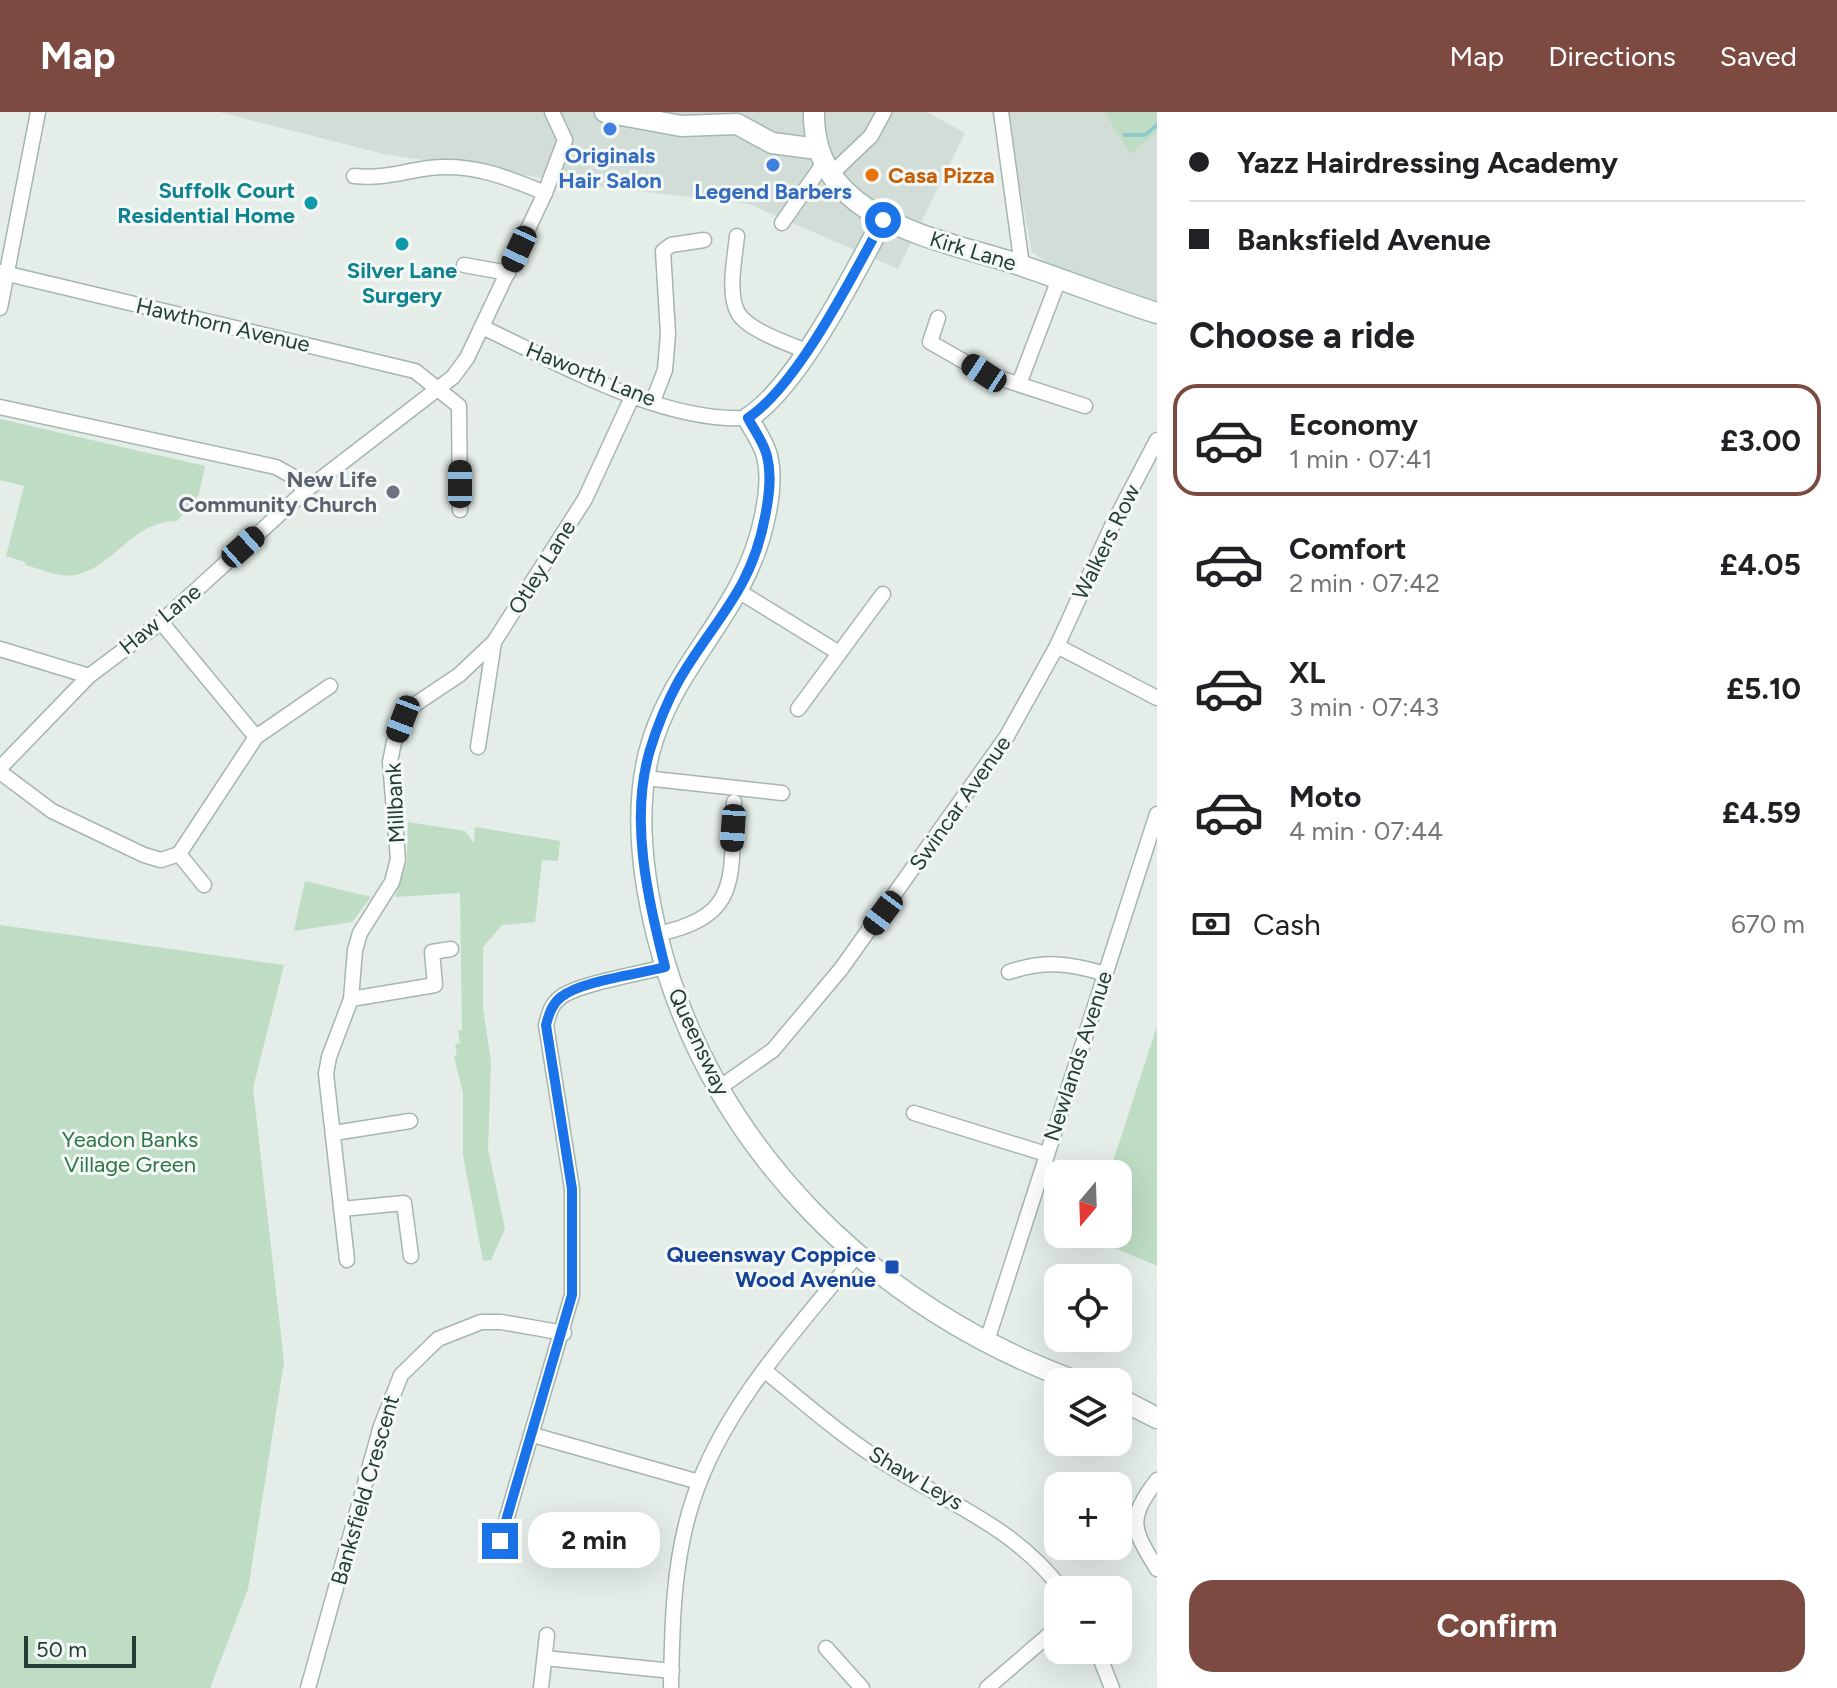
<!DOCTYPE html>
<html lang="en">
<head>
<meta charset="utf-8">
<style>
	:root { --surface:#fff; --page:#f2f2f2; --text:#202124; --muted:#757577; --line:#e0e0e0; --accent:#7c4a40 }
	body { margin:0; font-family:Figtree,sans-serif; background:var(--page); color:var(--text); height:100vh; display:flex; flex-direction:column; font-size:30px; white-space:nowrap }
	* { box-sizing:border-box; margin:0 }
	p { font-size:26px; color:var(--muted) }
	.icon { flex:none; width:44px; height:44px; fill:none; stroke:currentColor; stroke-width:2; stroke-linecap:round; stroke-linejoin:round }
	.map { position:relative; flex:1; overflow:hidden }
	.details { display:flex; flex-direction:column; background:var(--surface); width:680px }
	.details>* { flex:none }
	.top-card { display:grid; align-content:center; height:176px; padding:0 32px; background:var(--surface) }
	.needle { width:52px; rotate:199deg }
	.buttons { position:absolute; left:1044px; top:1048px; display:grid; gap:16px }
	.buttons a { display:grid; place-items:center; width:88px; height:88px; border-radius:16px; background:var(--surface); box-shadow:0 8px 32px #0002; font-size:40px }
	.scale { position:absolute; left:24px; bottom:20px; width:112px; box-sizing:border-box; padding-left:8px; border:4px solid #243e35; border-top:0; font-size:22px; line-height:28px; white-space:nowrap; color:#243e35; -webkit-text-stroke:6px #f4f9f7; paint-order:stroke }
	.end { position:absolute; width:36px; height:36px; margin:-18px; border:10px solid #1a73e8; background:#fff; box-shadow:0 0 0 4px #fff }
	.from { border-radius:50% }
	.bubble { position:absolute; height:56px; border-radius:24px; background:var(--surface); box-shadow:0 8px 32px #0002; font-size:26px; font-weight:700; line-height:56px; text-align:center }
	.car { position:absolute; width:24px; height:48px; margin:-24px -12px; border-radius:10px; box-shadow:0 0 6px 2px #0007; background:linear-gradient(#222 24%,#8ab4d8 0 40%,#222 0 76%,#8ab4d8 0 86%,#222 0) }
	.top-card b { display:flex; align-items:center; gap:28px; height:76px; font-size:30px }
	.top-card b+b { border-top:2px solid var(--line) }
	.top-card i { width:20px; height:20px; background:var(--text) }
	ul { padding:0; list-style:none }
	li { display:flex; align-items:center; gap:24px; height:112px; margin:0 16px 12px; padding:0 16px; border:4px solid transparent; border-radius:24px }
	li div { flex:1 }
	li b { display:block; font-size:30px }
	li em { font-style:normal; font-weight:700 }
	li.current { border-color:var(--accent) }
	li>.icon { width:72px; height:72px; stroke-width:1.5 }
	h2 { padding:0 32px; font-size:36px; line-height:96px }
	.pay { display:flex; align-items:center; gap:20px; height:88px; padding:0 32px; font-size:30px }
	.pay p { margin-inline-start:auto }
	.action { display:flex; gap:16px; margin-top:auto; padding:16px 32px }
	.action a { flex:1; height:92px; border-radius:24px; background:var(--accent); color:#fff; font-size:32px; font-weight:700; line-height:92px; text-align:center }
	header { display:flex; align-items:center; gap:48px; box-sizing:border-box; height:112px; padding:0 40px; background:var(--accent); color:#fff }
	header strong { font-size:38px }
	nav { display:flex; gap:44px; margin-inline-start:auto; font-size:28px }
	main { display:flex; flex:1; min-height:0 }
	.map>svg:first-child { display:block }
	.built { fill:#d2ddd7 }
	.green { fill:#beddc4 }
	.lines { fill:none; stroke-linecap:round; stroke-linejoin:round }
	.stream { stroke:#8ec9d0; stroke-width:4 }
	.street-casing { stroke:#a7b5af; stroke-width:17 }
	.secondary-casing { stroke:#a2b8b0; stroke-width:23 }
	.street { stroke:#fff; stroke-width:14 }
	.secondary { stroke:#fff; stroke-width:20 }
	.route { stroke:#1a73e8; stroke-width:10 }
	.shop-dot { fill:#3f7fe0; stroke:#f4f9f7; stroke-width:3 }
	.food-dot { fill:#e8710a; stroke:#f4f9f7; stroke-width:3 }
	.culture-dot { fill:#0f9aa8; stroke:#f4f9f7; stroke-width:3 }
	.worship-dot { fill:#6b7280; stroke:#f4f9f7; stroke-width:3 }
	.transit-dot { fill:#1a4fb4; stroke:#f4f9f7; stroke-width:3 }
	.labels { text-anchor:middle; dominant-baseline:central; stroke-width:6; stroke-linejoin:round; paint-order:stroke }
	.shop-label { font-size:22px; font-weight:bold; fill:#366cbe; stroke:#f4f9f7 }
	.food-label { font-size:22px; font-weight:bold; fill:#c56008; stroke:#f4f9f7; text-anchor:start }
	.culture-label { font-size:22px; font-weight:bold; fill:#0d838f; stroke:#f4f9f7; text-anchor:end }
	.street-label { font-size:22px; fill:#243e35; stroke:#f4f9f7 }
	.worship-label { font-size:22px; font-weight:bold; fill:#5b616d; stroke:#f4f9f7; text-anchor:end }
	.park-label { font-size:22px; fill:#2f7446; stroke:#f4f9f7 }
	.transit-label { font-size:22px; font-weight:bold; fill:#164399; stroke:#f4f9f7; text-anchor:end }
</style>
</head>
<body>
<header>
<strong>Map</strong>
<nav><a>Map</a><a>Directions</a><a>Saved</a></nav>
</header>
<main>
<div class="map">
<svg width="1157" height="1576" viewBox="0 0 1157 1576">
	<rect width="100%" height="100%" fill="#e4ede8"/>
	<g class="built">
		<path d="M219,0H927L965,21L898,157L749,92L588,73L384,42Z"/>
		<path d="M1005,0H1104L1131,41L1157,20V189L1049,152L1032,140Z"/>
	</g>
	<g class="green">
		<path d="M1104,0H1157V20L1131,42Z"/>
		<path d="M0,307L205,354L199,382L177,409C130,410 115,455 75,463C61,466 39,457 26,453L25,450L6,444L24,374L0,368Z"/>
		<path d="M408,710L465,719L474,731L475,715L560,729L558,749L542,748L535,810L502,813L483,835V896L491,950L488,1037L505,1117L491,1148L483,1149L463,1043V981L454,944L457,943L455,932L460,931L458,919L462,918L460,781L395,785L407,748Z"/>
		<path d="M305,769L371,785L352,810L294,819Z"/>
		<path d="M0,813L284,853L253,976L284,1250L248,1477L210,1576H0Z"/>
		<path d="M1157,914V1154L1089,1125L1090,1122H1118V1062H1109Z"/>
	</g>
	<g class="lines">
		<path class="stream" d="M1125,23H1145L1157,13"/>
		<g class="street-casing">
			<g id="street">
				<path d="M1001,0L1022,154"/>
				<path d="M830,63L871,24L884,0"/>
				<path d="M354,64C384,67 400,60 429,56C471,51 507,65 545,81"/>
				<path d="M782,111L823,52"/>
				<path d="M737,124C735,145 727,181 738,201C749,219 786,230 805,239"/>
				<path d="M464,153L508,161"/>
				<path d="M0,160L415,259L459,294L460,398"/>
				<path d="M0,196L38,0"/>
				<path d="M938,206L930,230L984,261L1085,294"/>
				<path d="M482,215C559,251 661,311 748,306"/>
				<path d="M1019,272L1059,167"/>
				<path d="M653,289L665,258L668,222L663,139L671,133L704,128"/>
				<path d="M0,295L276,355L292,364L305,379"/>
				<path d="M740,480L839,541"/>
				<path d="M1057,534L1157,586"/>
				<path d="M0,537L89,564"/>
				<path d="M798,597L883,482"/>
				<path d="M256,625L330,574"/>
				<path d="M478,635L494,530L585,387L633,283"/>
				<path d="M0,656L89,564L161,510L305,379L453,265L467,246L545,81L565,28L552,0"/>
				<path d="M0,660L52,699L144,743L161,748L179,742L256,625L161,510"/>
				<path d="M645,666L782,681"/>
				<path d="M179,742L204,773"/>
				<path d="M657,822C743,804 730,765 734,690"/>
				<path d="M1009,860C1044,848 1070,851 1105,862"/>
				<path d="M351,887L435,873L432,840L451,837"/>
				<path d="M719,976L773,938L841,857L1007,624L1057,534L1111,416L1157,328"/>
				<path d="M914,1001L1046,1042"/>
				<path d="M334,1021L410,1009"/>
				<path d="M342,1097L404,1091L411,1144"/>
				<path d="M347,1148L326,962L329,945L351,887L355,838L360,821L392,770L398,747L390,650L394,630L411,595L459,563L494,530"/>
				<path d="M986,1232L1157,702"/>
				<path d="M765,1259C806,1292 847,1329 893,1356C953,1393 1019,1419 1062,1478"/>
				<path d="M533,1323L699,1370"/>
				<path d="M1157,1368C1127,1408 1132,1416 1157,1457"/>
				<path d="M500,1429L572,1183V1077L546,913C549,902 551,892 561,885C578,872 642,861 665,855"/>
				<path d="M826,1536L862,1576"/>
				<path d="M1097,1538L1112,1576"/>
				<path d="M545,1546L672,1559"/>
				<path d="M308,1576L381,1314L401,1263L438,1227L481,1210H501L564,1221"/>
				<path d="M541,1576L547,1523"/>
				<path d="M671,1576C672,1513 673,1448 693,1388C723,1295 796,1218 856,1144"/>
				<path d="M987,1576L1058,1515"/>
			</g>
		</g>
		<g class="secondary-casing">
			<g id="secondary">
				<path d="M605,0L681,14L737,12L772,31L818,37"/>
				<path d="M814,0C812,109 937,126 1017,152C1064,168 1110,186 1157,201"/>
				<path d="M883,108C854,162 798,274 748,306C754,318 764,331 767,344C772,363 769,385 765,404C746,501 672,550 649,641C634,701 643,768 658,827C713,1039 876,1197 1078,1270"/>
				<path d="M1118,1286L1157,1306"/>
			</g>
		</g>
		<use href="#street" class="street"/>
		<use href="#secondary" class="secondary"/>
	</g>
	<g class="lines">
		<path class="route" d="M500,1429L572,1183V1077L546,913C549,902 552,892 561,885C581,869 639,862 665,855C648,786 629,708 650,638C657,615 666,592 678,570C713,509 751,480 765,405C769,385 772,364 767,344C764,331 754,318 748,306C798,273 853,163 883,108"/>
	</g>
	<g class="shop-dot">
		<circle cx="610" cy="17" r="8"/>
		<circle cx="773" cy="53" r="8"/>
	</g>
	<circle class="food-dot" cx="872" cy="63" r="8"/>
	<g class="culture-dot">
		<circle cx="311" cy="91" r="8"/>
		<circle cx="402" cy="132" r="8"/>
	</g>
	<circle class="worship-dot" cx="393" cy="380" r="8"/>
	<rect class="transit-dot" x="884" y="1147" width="16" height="16" rx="4"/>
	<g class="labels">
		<g class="shop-label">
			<text x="610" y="43">Originals<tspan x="610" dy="25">Hair Salon</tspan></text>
			<text x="773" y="79">Legend Barbers</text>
		</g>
		<g class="food-label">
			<text x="888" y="63">Casa Pizza</text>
		</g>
		<g class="culture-label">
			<text x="295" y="78">Suffolk Court<tspan x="295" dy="25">Residential Home</tspan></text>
			<text x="402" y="158" text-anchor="middle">Silver Lane<tspan x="402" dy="25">Surgery</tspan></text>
		</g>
		<g class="street-label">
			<text transform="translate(973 139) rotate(17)">Kirk Lane</text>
			<text transform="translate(223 213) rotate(13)">Hawthorn Avenue</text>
			<text transform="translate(591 262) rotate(22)">Haworth Lane</text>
			<text transform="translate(1106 430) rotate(-64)">Walkers Row</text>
			<text transform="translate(542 455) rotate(-58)">Otley Lane</text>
			<text transform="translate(160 507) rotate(-39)">Haw Lane</text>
			<text transform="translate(395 691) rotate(-93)">Millbank</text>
			<text transform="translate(960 691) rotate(-55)">Swincar Avenue</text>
			<text transform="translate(699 930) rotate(65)">Queensway</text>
			<text transform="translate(1078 944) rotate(-72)">Newlands Avenue</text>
			<text transform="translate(916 1366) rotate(30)">Shaw Leys</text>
			<text transform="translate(365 1378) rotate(-74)">Banksfield Crescent</text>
		</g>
		<g class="worship-label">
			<text x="377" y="367">New Life<tspan x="377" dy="25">Community Church</tspan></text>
		</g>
		<g class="park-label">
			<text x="130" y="1027">Yeadon Banks<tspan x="130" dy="25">Village Green</tspan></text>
		</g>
		<g class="transit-label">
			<text x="876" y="1142">Queensway Coppice<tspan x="876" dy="25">Wood Avenue</tspan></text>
		</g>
	</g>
</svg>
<div class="buttons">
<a><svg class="needle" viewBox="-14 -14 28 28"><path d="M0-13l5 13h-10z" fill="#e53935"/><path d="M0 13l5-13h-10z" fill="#757577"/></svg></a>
<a><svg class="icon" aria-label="locate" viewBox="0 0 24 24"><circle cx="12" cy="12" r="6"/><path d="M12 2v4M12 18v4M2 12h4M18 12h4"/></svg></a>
<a><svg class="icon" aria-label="layers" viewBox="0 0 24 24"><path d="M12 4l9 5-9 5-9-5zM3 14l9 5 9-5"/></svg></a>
<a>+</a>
<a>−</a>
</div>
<div class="scale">50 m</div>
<i class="end from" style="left:883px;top:108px"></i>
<i class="end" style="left:500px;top:1429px"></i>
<div class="bubble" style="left:528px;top:1400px;width:132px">2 min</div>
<i class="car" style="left:519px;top:137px;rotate:205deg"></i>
<i class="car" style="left:984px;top:261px;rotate:303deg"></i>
<i class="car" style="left:460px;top:372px;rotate:0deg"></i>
<i class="car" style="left:243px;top:435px;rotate:48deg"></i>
<i class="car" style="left:403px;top:607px;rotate:201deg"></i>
<i class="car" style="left:733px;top:716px;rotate:184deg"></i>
<i class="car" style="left:883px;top:801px;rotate:217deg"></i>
</div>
<section class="details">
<div class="top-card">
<b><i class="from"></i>Yazz Hairdressing Academy</b>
<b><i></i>Banksfield Avenue</b>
</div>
<h2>Choose a ride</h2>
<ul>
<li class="current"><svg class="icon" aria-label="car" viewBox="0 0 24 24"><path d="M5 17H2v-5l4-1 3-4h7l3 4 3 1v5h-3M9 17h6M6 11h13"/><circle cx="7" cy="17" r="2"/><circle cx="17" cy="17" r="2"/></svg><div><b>Economy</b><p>1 min · 07:41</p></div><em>£3.00</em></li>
<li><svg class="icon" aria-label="car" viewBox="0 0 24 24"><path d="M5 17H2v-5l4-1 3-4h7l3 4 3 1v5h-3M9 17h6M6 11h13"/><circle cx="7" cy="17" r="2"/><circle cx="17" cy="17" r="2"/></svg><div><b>Comfort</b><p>2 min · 07:42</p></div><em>£4.05</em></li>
<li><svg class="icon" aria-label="car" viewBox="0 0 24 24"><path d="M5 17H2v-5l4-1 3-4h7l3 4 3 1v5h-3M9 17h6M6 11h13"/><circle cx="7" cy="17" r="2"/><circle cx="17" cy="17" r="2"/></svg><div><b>XL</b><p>3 min · 07:43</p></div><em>£5.10</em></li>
<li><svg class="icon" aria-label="car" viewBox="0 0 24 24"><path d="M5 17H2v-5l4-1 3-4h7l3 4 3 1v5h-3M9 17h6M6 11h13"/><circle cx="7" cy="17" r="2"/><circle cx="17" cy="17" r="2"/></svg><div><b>Moto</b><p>4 min · 07:44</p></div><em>£4.59</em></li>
</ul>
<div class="pay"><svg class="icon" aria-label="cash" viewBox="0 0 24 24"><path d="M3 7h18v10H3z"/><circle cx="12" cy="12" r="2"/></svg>Cash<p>670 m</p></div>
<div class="action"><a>Confirm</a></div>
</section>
</main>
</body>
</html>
